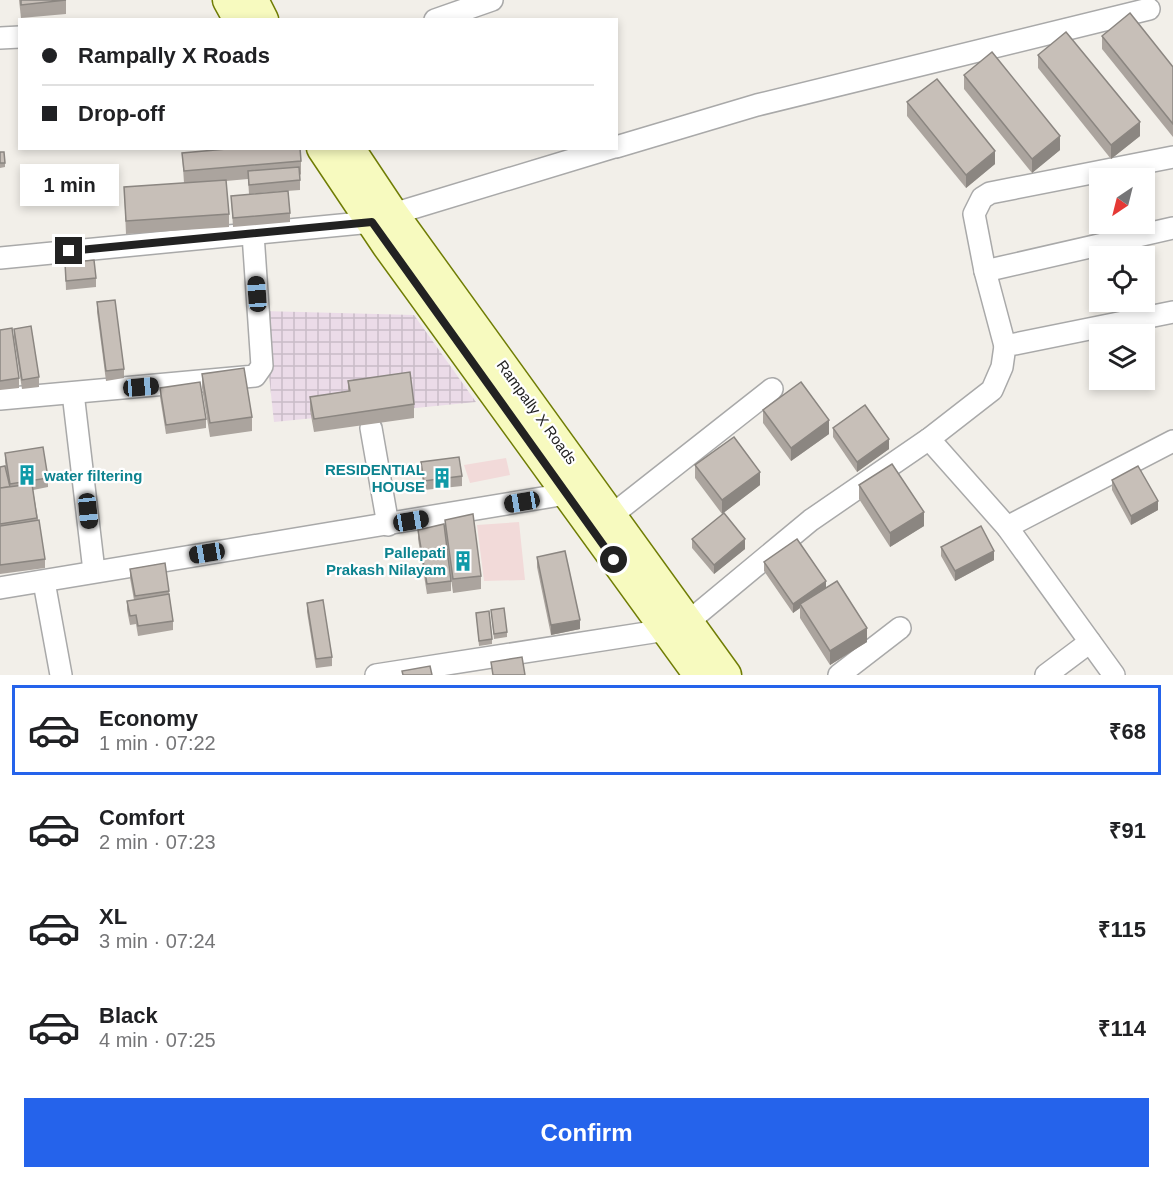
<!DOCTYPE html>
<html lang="en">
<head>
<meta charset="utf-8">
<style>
	:root { --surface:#fff; --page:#f6f6f6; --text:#202124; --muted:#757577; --line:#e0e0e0; --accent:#2563eb }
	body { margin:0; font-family:Helvetica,sans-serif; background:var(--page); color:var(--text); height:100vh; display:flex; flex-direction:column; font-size:22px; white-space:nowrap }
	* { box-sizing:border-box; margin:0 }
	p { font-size:20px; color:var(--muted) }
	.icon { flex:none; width:33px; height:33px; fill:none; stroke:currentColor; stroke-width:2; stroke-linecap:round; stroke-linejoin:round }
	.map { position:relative; height:675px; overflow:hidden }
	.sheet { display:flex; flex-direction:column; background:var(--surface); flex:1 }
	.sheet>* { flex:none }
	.hud { position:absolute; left:18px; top:18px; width:600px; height:132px; border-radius:0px; box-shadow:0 3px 9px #0003; display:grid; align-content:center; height:132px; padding:0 24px; background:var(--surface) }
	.needle { width:39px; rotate:215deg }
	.fabs { position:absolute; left:1089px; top:168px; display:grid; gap:12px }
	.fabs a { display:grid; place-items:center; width:66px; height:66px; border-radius:0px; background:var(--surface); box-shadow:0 3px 9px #0003; font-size:30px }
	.end { position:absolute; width:27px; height:27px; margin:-14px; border:8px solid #222; background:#fff; box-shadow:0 0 0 3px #fff }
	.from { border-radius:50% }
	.bubble { position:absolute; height:42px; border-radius:0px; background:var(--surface); box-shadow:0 3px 9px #0003; font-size:20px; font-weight:700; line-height:42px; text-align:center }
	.car { position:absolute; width:18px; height:36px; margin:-18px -9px; border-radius:8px; box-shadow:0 0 4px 2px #0007; background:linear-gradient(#222 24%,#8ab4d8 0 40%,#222 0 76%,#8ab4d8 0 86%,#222 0) }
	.hud b { display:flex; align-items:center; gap:21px; height:57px; font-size:22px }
	.hud b+b { border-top:2px solid var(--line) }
	.hud i { width:15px; height:15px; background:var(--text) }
	ul { padding:10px 0 0; list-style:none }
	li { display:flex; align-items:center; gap:18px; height:90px; margin:0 12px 9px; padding:0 12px; border:3px solid transparent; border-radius:0px }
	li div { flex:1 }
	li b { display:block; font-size:22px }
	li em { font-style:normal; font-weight:700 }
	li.selected { border-color:var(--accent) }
	li>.icon { width:54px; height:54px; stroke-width:1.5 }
	.action { display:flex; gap:12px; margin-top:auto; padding:12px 24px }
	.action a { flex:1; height:69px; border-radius:0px; background:var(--accent); color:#fff; font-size:24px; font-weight:700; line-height:69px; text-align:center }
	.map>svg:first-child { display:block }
	.commercial { fill:#f2dad9 }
	.industrial { fill:url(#industrial-grid) }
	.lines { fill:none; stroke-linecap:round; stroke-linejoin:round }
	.minor-casing { stroke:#a9a9a9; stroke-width:24 }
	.secondary-casing { stroke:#707d05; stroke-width:33 }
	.minor { stroke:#fff; stroke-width:21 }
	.secondary { stroke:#f7fabf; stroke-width:30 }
	.wall { fill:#aba49e }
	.shaded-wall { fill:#8b8681 }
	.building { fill:#c7bfb8; stroke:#8b8681; stroke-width:1.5 }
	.route { stroke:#222; stroke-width:8 }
	.labels { text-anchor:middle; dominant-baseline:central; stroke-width:4.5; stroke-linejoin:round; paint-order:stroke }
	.street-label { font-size:15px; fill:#222; stroke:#fff }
	.culture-label { font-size:15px; font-weight:bold; fill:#0d838f; stroke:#fff; text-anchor:end }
</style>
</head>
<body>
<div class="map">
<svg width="1173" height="675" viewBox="0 0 1173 675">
	<defs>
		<pattern id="industrial-grid" width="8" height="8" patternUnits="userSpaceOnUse" patternTransform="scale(1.5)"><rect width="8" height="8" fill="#ebdbe8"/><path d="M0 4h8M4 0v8" fill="none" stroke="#c9bcc7"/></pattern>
	</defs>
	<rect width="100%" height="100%" fill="#f2efe9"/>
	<g class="commercial">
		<path d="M506,458L510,475L470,483L464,465Z"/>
		<path d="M519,522L525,580L484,581L477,525Z"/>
	</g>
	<path class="industrial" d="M262,311L414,315L476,402L274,422Z"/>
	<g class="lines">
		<g class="minor-casing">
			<g id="minor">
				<path d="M435,20L492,0"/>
				<path d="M0,38L20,37"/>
				<path d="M616,147L757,105L1149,9"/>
				<path d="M393,214L611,148"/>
				<path d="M0,258L372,222"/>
				<path d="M985,271L1173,228"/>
				<path d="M1005,346L985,271L974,214L982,198L990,193L1173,157"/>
				<path d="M73,393L94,571"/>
				<path d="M0,399L255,376L262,366L253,234"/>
				<path d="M371,428L388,525"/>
				<path d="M929,439L1007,527L1114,675"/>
				<path d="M612,515L772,389"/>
				<path d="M1007,527L1173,441"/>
				<path d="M44,582L61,675"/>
				<path d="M0,588L566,494"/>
				<path d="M688,622L811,520L929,439L992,390L1002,367L1005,346L1173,312"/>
				<path d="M376,675L666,630"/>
				<path d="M839,675L900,628"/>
				<path d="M1046,675L1090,642"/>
			</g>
		</g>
		<g class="secondary-casing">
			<g id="secondary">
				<path d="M228,0L239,20"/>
				<path d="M253,0L263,20"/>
				<path d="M322,148L387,245L699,675"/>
				<path d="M349,148L393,214L726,675"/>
			</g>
		</g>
		<use href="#minor" class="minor"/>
		<use href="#secondary" class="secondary"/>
	</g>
	<g class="wall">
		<path d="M19,0H66V14L21,18Z"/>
		<path d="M1102,36L1173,67V137L1102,49Z"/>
		<path d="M1038,55L1140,136L1111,159L1038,68Z"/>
		<path d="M964,75L1060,150L1032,173L964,89Z"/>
		<path d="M907,102L995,164L966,188L907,116Z"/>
		<path d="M0,152L5,163V167L0,168Z"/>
		<path d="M182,153L301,161V174L300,175V190L249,194L248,179L226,181L229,214V227L126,234L124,187L184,183Z"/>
		<path d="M231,196L290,213V222L233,227Z"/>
		<path d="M65,263L96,278V287L66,290Z"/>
		<path d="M97,302L124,369V378L106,381L97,312Z"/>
		<path d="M14,329L39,377V387L22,389L14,338Z"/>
		<path d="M0,330L19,378V388L0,390Z"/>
		<path d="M202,374L252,417V431L210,437L202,388Z"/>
		<path d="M348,381L414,404V418L314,432L310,410V397L348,391Z"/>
		<path d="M160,388L206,419V428L166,434L160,397Z"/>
		<path d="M763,410L829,434L791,461L763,423Z"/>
		<path d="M833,428L889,449L857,472L833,437Z"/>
		<path d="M5,453L48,478V487L33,490L45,559V568L0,574V467L7,475L5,462Z"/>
		<path d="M421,462L462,476V486L424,490L421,471Z"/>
		<path d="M695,465L760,485L722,514L695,478Z"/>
		<path d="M1112,480L1158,510L1131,525L1112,490Z"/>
		<path d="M859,485L924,526L890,547L859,499Z"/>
		<path d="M445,520L481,576V589L453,593L445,533Z"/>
		<path d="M418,530L451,581V591L427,594L418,539Z"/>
		<path d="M692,539L745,549L714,574L692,548Z"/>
		<path d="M941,547L994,560L955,581L941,556Z"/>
		<path d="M537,557L580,629L551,635L537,567Z"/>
		<path d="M764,562L826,588L867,642L830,665L800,618V608L793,613L764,571Z"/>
		<path d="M165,563L173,621V630L138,636L136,624L130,625L127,610V601L134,600L130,578V569Z"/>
		<path d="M307,603L332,657V666L316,668L307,612Z"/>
		<path d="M491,610L507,632V637L494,639Z"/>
		<path d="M476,613L492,639V644L479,646Z"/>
	</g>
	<g class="shaded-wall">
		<path d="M1140,122V136L1111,159V145Z"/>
		<path d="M1060,136V150L1032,173V159Z"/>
		<path d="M995,151V164L966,188V175Z"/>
		<path d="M829,420V434L791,461V448Z"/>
		<path d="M889,439V449L857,472V462Z"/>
		<path d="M760,472V485L722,514V500Z"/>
		<path d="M1158,501V510L1131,525V516Z"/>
		<path d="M924,512V526L890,547V533Z"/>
		<path d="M745,539V549L714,574V565Z"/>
		<path d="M994,551V560L955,581V571Z"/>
		<path d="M826,581V590L800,604V608L793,613V604Z"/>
		<path d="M580,620V629L551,635V625Z"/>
		<path d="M867,628V642L830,665V651Z"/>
	</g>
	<g class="building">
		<path d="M21,0H66L21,5Z"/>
		<path d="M1130,13L1173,67V124L1102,36Z"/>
		<path d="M1066,32L1140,122L1111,145L1038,55Z"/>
		<path d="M992,52L1060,136L1032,159L964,75Z"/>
		<path d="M937,79L995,151L966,175L907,102Z"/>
		<path d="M238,148H300L301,161L184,171L182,153Z"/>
		<path d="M0,152H4L5,163H0Z"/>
		<path d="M299,167L300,180L249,185L248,171Z"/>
		<path d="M226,180L229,214L126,221L124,187Z"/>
		<path d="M288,191L290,213L233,218L231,196Z"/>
		<path d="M94,260L96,278L66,281L65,263Z"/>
		<path d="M115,300L124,369L106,371L97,302Z"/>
		<path d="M31,326L39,377L22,380L14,329Z"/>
		<path d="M12,328L19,378L0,381V330Z"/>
		<path d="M244,368L252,417L210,423L202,374Z"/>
		<path d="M410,372L414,404L314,419L310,397L350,391L348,381Z"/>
		<path d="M200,382L206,419L166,425L160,388Z"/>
		<path d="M801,382L829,420L791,448L763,410Z"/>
		<path d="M865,405L889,439L857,462L833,428Z"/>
		<path d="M734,437L760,472L722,500L695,465Z"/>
		<path d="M43,447L48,478L10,484L5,453Z"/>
		<path d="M459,457L462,476L424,481L421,462Z"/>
		<path d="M892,464L924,512L890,533L859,485Z"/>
		<path d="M5,466L10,487L0,488V467Z"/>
		<path d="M1138,466L1158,501L1131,516L1112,480Z"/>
		<path d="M32,484L37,518L0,524V488Z"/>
		<path d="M724,513L745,539L714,565L692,539Z"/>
		<path d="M473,514L481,576L453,579L445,520Z"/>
		<path d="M39,520L45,559L0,565V526Z"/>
		<path d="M444,524L451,581L427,584L418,530Z"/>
		<path d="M981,526L994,551L955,571L941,547Z"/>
		<path d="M797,539L826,581L793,604L764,562Z"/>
		<path d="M565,551L580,620L551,625L537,557Z"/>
		<path d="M165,563L169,591L135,596L130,569Z"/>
		<path d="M837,581L867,628L830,651L800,604Z"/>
		<path d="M169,594L173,621L138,626L136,615L130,616L127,601Z"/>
		<path d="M323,600L332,657L316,659L307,603Z"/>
		<path d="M504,608L507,632L494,634L491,610Z"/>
		<path d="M489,611L492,639L479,641L476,613Z"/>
		<path d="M522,657L525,675H493L491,662Z"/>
		<path d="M430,666L432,675H403L402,671Z"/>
	</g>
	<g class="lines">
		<path class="route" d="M69,251L372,222L614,560"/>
	</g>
	<defs>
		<g id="building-bare" transform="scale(1.62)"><path d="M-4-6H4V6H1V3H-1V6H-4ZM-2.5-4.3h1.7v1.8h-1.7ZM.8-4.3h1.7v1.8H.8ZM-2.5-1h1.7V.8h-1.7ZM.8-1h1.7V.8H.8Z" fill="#0f9aa8" stroke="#fff" stroke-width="2.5" paint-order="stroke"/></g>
	</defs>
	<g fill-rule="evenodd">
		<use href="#building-bare" x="27" y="475"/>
		<use href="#building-bare" x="442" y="478"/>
		<use href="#building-bare" x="463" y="561"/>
	</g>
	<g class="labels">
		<g class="street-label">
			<text transform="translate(537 412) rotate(54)">Rampally X Roads</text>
		</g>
		<g class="culture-label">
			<text x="425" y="469">RESIDENTIAL<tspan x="425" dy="17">HOUSE</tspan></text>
			<text x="44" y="475" text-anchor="start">water filtering</text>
			<text x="446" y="552">Pallepati<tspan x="446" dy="17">Prakash Nilayam</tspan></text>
		</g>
	</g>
</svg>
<div class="fabs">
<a><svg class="needle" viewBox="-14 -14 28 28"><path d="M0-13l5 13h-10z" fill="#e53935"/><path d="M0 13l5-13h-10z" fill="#757577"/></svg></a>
<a><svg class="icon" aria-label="locate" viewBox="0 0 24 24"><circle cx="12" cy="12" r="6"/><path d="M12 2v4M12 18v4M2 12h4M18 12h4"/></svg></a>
<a><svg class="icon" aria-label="layers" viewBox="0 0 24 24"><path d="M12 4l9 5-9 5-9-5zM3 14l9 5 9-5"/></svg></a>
</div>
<i class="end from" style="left:614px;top:560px"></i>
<i class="end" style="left:69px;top:251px"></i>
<div class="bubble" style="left:20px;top:164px;width:99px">1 min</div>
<i class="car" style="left:257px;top:294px;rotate:356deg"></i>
<i class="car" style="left:141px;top:387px;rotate:85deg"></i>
<i class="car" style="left:522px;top:502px;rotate:260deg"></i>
<i class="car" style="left:88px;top:511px;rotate:174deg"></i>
<i class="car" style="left:411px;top:521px;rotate:80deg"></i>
<i class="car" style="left:207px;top:553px;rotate:261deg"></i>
<div class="hud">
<b><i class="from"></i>Rampally X Roads</b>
<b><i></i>Drop-off</b>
</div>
</div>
<section class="sheet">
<ul>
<li class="selected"><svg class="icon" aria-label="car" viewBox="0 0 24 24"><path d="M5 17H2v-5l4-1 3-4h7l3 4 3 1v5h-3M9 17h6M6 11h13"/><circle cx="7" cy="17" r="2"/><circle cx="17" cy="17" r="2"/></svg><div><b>Economy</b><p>1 min · 07:22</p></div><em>₹68</em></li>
<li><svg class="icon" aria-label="car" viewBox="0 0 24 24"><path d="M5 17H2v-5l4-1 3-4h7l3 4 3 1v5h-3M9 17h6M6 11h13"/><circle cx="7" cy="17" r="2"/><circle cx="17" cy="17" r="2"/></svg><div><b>Comfort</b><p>2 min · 07:23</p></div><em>₹91</em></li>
<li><svg class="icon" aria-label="car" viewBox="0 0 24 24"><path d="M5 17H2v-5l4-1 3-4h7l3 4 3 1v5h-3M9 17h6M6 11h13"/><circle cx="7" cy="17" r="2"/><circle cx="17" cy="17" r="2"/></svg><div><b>XL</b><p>3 min · 07:24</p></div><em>₹115</em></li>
<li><svg class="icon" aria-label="car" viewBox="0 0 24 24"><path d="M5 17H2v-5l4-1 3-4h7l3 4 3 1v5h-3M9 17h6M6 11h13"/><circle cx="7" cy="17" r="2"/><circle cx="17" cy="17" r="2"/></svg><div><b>Black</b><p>4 min · 07:25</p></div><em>₹114</em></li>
</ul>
<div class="action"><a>Confirm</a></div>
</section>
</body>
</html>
